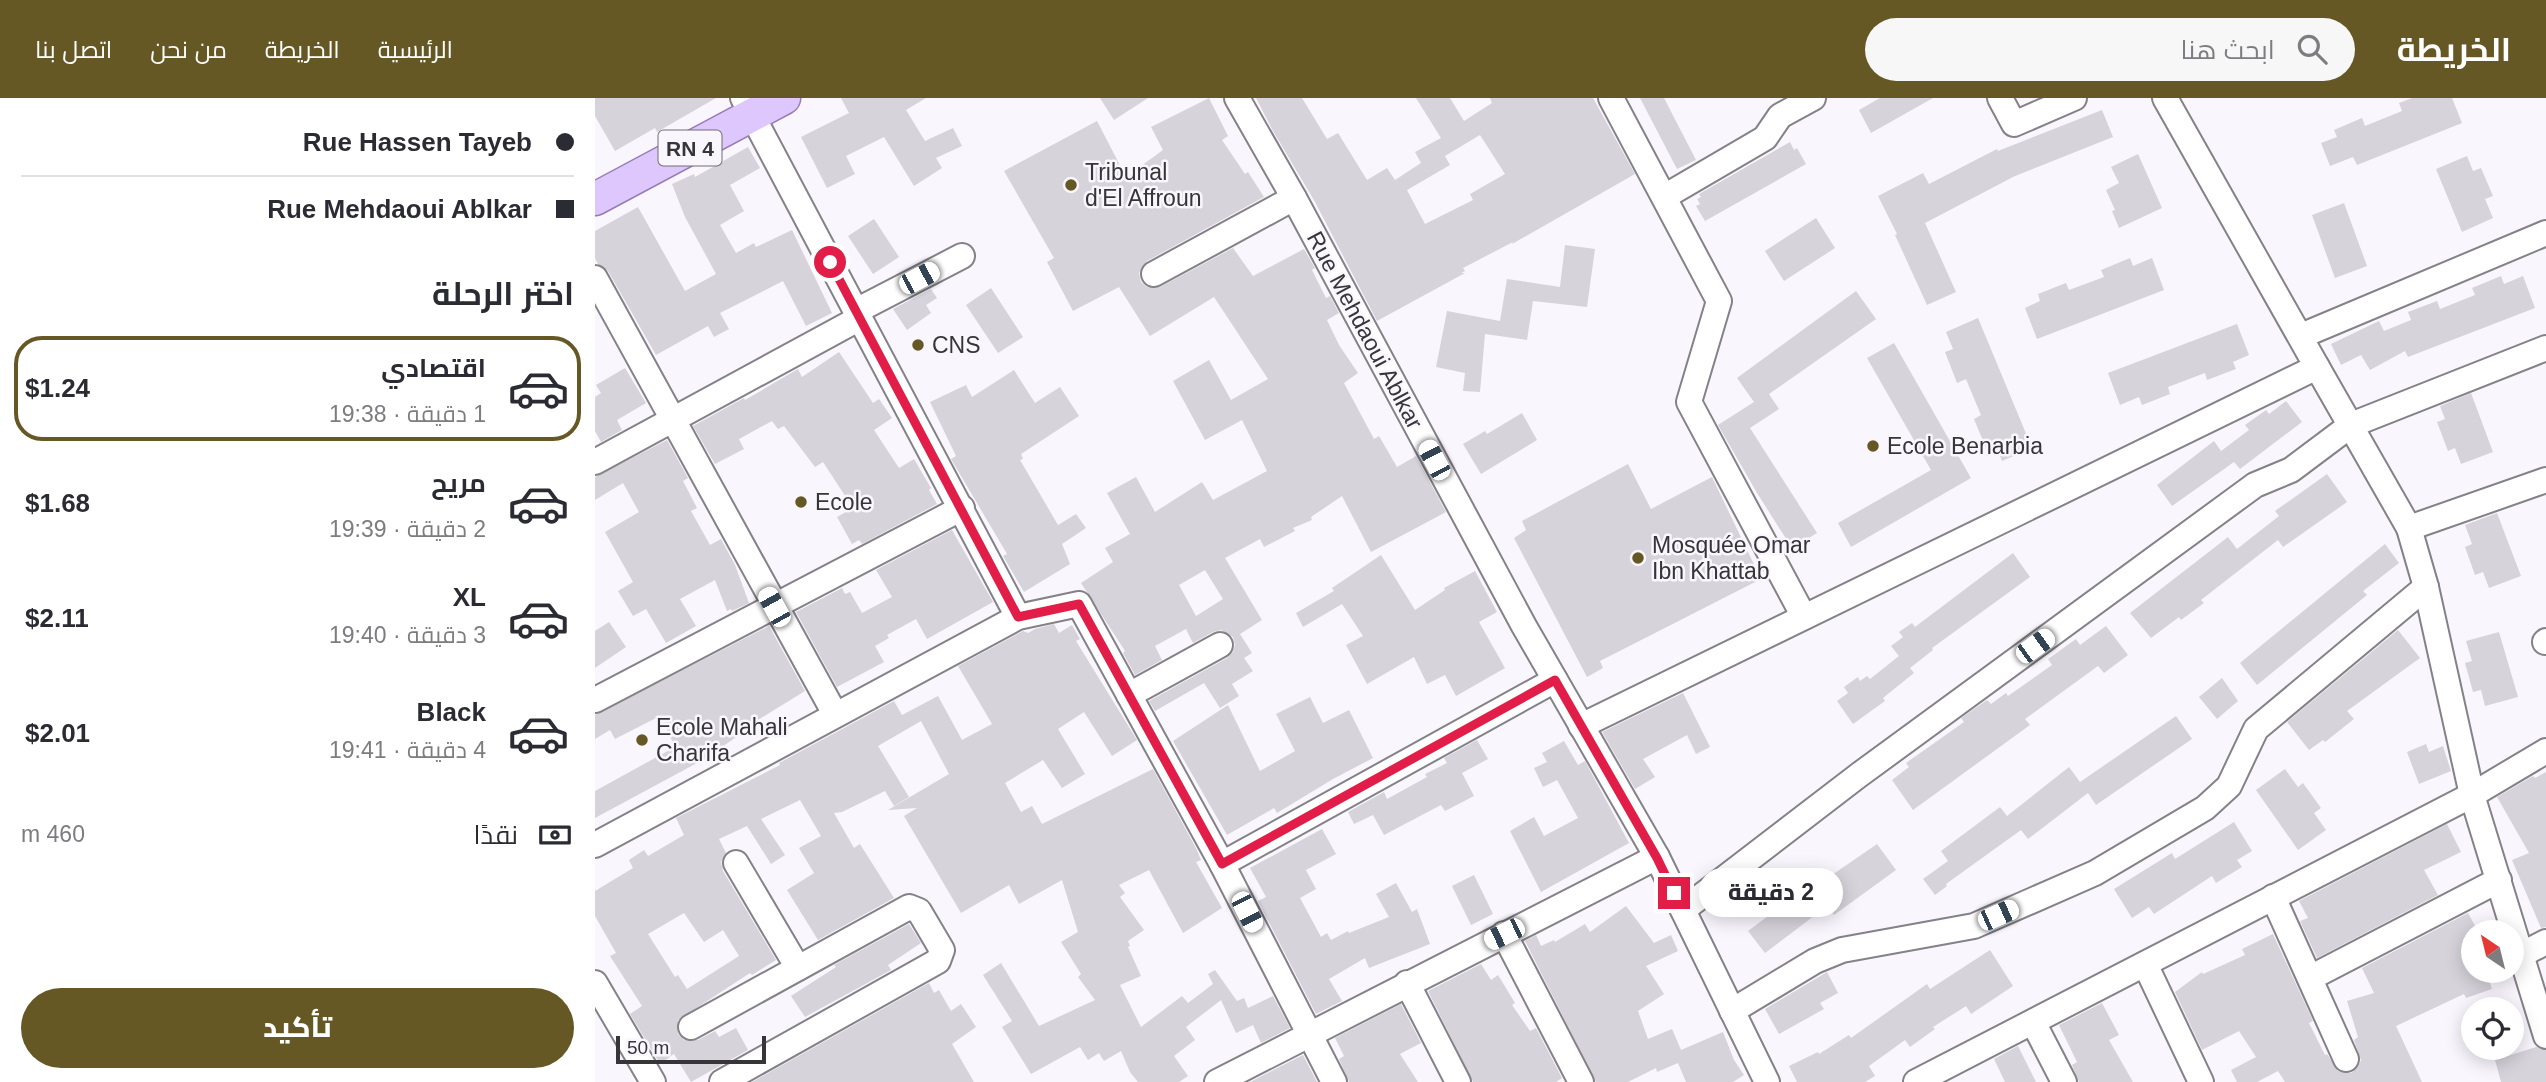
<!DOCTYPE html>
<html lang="ar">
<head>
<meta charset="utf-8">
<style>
	:root { --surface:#fff; --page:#f7f7f7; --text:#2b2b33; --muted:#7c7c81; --line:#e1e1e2; --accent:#665825 }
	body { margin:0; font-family:Helvetica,Cairo,sans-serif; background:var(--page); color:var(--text); direction:rtl; height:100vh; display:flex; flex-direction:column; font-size:26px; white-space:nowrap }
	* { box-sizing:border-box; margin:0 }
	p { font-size:23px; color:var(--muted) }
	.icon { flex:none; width:38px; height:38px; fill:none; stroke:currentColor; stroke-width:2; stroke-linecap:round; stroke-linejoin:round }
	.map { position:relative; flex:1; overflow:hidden; direction:ltr }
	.sheet { display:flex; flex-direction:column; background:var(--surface); width:595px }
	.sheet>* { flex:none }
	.hud { display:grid; align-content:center; height:154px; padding:0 21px; background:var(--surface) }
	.needle { width:46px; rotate:325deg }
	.buttons { position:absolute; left:1866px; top:822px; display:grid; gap:14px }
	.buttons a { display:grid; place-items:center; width:63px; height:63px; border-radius:50%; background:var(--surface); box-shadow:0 4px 18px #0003; font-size:35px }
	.scale { position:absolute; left:21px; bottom:18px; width:150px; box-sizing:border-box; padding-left:7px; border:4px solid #373538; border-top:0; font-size:19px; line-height:24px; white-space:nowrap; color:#373538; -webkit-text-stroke:5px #f9f6fe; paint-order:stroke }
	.end { position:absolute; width:32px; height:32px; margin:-16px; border:9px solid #e11d48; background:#fff; box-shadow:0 0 0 4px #fff }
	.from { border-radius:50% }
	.bubble { position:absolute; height:49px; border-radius:24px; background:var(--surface); box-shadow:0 4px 18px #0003; font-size:23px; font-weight:800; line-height:49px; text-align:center; direction:rtl }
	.car { position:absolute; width:21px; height:42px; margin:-21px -10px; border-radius:9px; box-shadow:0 0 5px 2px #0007; background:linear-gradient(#fff 24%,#345 0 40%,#fff 0 76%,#345 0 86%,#fff 0) }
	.hud b { display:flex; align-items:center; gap:24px; height:66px; font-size:26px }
	.hud b+b { border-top:2px solid var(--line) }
	.hud i { width:18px; height:18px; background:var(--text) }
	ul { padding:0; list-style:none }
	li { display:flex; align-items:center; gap:21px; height:105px; margin:0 14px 10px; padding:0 7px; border:4px solid transparent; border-radius:28px }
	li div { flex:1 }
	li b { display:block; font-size:26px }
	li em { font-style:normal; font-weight:800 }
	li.selected { border-color:var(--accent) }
	li>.icon { width:63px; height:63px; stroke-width:1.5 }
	h2 { padding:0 21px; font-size:32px; line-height:84px }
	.pay { display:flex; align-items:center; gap:18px; height:77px; padding:0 21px; font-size:26px }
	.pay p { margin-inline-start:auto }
	.action { display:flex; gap:14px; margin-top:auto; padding:14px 21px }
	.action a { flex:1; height:80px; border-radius:42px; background:var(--accent); color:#fff; font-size:28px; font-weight:800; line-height:80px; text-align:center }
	header { display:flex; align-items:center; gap:42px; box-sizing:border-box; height:98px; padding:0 35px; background:var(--accent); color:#fff }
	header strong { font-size:33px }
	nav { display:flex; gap:38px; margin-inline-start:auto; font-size:24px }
	.search { width:490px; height:63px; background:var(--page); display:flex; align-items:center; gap:18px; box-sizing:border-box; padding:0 24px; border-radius:38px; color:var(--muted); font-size:26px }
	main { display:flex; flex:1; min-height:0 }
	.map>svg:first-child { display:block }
	.building { fill:#d6d3db; fill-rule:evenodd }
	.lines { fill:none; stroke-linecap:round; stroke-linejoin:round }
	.minor-casing { stroke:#848188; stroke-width:28 }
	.major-casing { stroke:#957cb6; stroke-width:35 }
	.minor { stroke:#fff; stroke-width:24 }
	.major { stroke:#dec7fc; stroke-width:32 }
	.route { stroke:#e11d48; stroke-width:9 }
	.poi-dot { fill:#665825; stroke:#f9f6fe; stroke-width:2.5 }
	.labels { text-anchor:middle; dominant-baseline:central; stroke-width:5; stroke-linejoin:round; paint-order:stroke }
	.shield { fill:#f9f6fe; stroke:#716f73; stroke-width:2 }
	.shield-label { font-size:21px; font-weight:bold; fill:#373538 }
	.poi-label { font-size:23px; fill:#373538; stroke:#f9f6fe; text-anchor:start }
	.street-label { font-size:23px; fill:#373538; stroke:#f9f6fe }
</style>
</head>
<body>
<header>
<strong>الخريطة</strong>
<div class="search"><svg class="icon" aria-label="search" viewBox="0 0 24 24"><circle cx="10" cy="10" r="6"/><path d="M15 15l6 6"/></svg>ابحث هنا</div>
<nav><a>الرئيسية</a><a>الخريطة</a><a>من نحن</a><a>اتصل بنا</a></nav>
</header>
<main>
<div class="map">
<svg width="1951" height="984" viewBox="0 0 1951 984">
	<rect width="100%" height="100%" fill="#f9f6fe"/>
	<g class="building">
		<path d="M0,0H121L62,34L60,30L20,53L0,18Z"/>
		<path d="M246,0H331L311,12L330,43L358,30L367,48L341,60L347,70L319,88L289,39L251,58L260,76L232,90L206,39L254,15Z"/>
		<path d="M505,0H553L519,22Z"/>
		<path d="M614,0L633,38L627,42L650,76L653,74L669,99L552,163L544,175L546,184L552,189H565L638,150L658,178L709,151L720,170L717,172L731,200L735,198L744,215L732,222L744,247L763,275L749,285L779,341L784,338L802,369L821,358L851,414L776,454L747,398L716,419L717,422L698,430L700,433L669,449L665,441L630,460L667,522L645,536L657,555L649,560L658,573L637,586L644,598L625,610L609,585L560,613L554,603L632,560L638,554L640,547L638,539L626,532L618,534L598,545L591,531L560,548L567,562L540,577L528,555L530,553L486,485L518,464L510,450L535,436L512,395L541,379L560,414L607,384L618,402L672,373L647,322L610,342L578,283L614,262L636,302L673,281L619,199L555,238L524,189L478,213L452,164L459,160L409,73L502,23L531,79L568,52L556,29ZM610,472L628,501L601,518L584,487Z"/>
		<path d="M661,0H707L732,41L743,35L772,82L792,70L800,82L826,65L820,54L846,40L821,0H855L869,23L897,5L895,0H998L1040,76L917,146L918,144L868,170L870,173L866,175H870L782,223L720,104L678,33ZM885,37L910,76L875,96L878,102L830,126L812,92L855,67L850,58Z"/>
		<path d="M1045,0H1069L1101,62L1082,71Z"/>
		<path d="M1285,0H1338L1276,35L1264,12Z"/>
		<path d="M1817,0H1857L1867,25L1762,67L1758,59L1735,68L1726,45L1742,39L1739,32L1767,20L1770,28L1807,13L1804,5Z"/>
		<path d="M1507,12L1518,39L1420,78L1330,125L1361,194L1332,207L1300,137L1302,136L1283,98L1328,75L1334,86L1402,51L1403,53Z"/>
		<path d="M1195,44L1199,52L1202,50L1211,66L1110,123L1101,108L1105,106L1102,101L1106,99L1104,96Z"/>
		<path d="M153,49L165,70L135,87L149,113L125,127L141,155L159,145L161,149L197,132L237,215L211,228L188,183L125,215L134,231L119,239L113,228L61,257L13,173L3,166L0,160V133L43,109L90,193L121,176L90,119L77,86L99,76L100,79Z"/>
		<path d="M1543,56L1567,110L1524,130L1517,113L1520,112L1511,92L1524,85L1516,69Z"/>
		<path d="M1872,58L1878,73L1886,70L1898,98L1890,101L1898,120L1867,134L1841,71Z"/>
		<path d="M1749,105L1772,168L1740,180L1717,117Z"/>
		<path d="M1221,120L1240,150L1189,183L1170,153Z"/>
		<path d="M279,121L304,159L278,176L253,138Z"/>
		<path d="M970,147L1000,151L992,209L938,203L932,242L890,236L885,294L868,293L870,275L841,269L852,213L905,223L912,181L965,189Z"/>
		<path d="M1535,160L1538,168L1557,160L1569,192L1442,241L1430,210L1445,203L1443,196L1471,185L1474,192L1509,179L1506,172Z"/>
		<path d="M1906,178L1909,186L1928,178L1940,210L1813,259L1810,253L1775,272L1766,257L1746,267L1736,246L1784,223L1789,233L1816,222L1813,214L1842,203L1845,211L1880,197L1877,190Z"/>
		<path d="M396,190L428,239L403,255L371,207Z"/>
		<path d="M336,191L342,200L331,207L336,215L312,232L298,211Z"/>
		<path d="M1261,193L1281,221L1174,296L1184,311L1155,330L1222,435L1197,450L1162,395L1123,327L1159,304L1142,280Z"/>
		<path d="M1383,220L1437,350L1407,363L1400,346L1391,350L1379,321L1386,317L1371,281L1362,285L1350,254L1358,251L1351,234Z"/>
		<path d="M1642,226L1654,257L1638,264L1641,271L1612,282L1610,275L1573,289L1575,296L1547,307L1544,299L1525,307L1513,275Z"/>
		<path d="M1299,245L1376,380L1256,449L1243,425L1336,372L1272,260Z"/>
		<path d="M244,254L278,305L284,301L297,320L279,332L304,370L319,361L336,390L334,392L342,406L267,446L264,442L257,446L242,419L258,410L228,364L220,369L189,328L183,331L177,323L144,341L149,351L120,366L98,328L149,300L150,302L203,271L207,279Z"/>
		<path d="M30,270L51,305L22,322L27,332L6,344L0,333V299L6,295L1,287Z"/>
		<path d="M419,272L440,305L465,289L484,318L426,356L428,361L425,362L463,427L481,416L491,430L467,446L475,466L429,494L408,458L412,456L356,361L361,358L335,304L371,287L377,299Z"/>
		<path d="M1876,295L1898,354L1866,366L1860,350L1853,353L1842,324L1850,321L1845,308Z"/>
		<path d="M1691,303L1707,324L1645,371L1639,364L1577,408L1562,387L1619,343L1626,353L1654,332L1650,327L1671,312L1674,316Z"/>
		<path d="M927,315L942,342L886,376L868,346L890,333L892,336Z"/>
		<path d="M72,342L93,380L88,383L102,410L96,413L115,447L126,441L140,467L154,505L137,513L136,511L132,513L120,482L85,501L101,528L71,545L51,511L38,518L23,493L38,484L10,434L44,414L28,385L0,402V379Z"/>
		<path d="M1033,366L1056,411L1117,379L1166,481L1005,563L1008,570L992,579L919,440L931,432L927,423Z"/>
		<path d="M1732,376L1752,404L1688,449L1683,442L1606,502L1609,505L1586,522L1584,519L1556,540L1535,515L1633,439L1642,451L1684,418L1680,413Z"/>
		<path d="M1902,415L1926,478L1894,490L1888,474L1880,477L1870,449L1877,446L1870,427Z"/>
		<path d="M357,432L398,504L332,541L321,521L292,537L294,540L280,548L289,564L242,589L201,514L247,490L250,496L255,494L267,515L297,499L281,472Z"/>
		<path d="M1790,446L1804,465L1768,493L1772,497L1662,587L1645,565Z"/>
		<path d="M1418,455L1435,479L1337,550L1338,552L1315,570L1319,575L1288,600L1290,603L1258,626L1242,603L1253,595L1249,589L1263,579L1265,583L1272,578L1275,581L1304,558L1296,548L1308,539L1304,534L1317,525L1320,529Z"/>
		<path d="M786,457L820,512L850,492L849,490L880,473L902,514L884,524L910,570L861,598L850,577L832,586L819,559L772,586L751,547L768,538L747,506L708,529L701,515L739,493L737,490Z"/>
		<path d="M14,524L31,549L0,570V533Z"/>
		<path d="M459,526L464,535L477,527L485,541L481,543L542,642L517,658L489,614L463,631L490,676L467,690L448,662L410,685L426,714L437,708L447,726L558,671L601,750L606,762L601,764L627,810L588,835L554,772L524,787L530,795L525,799L549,832L533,843L535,848L533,849L546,878L525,887L546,929L587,898L593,905L618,886L613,876L620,872L642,903L649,900L653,910L678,898L695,930L666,945L658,927L641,935L626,902L591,929L600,942L579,958L593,978L584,984H543L535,974L526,953L509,963L504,955L493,962L485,949L436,976L407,929L417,923L388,877L406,865L444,928L500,902L483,879L486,876L466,844L483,834L467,782L424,806L414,787L366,815L309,718L322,710L293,712L354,676L326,623L283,648L314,699L299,708L290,693L247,714L239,715L259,750L265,746L299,800L223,842L192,792L219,775L204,750L226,738L205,702L166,721L190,757L176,766L152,728L124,741L131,755L126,764L128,773L181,862L157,877L155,875L83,922V936L89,942H103L120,933L124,939L141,930L153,952L96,984L79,956L65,966L35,916L47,908L15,858L21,855L0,818V793L38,770L34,762L49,752L53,758L89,737L81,720L185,667L184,665L299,603L307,617L343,598L367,642L397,626L363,568L428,533L433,535L440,531ZM89,815L109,844L128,832L144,858L92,891L83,877L80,879L53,836Z"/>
		<path d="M174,528L210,593L153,628L154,630L127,649L128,651L0,720V693L80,649L65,618L20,641L15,632L0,641V617Z"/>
		<path d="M1511,528L1533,557L1509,575L1503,568L1430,621L1435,627L1318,712L1297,682L1314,669L1311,665L1369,624L1366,620L1392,602L1396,606L1411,595L1413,598L1457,567L1453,561L1481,541L1485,547Z"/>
		<path d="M1803,532L1825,560L1752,613L1759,621L1730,644L1728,642L1714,652L1692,624Z"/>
		<path d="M1904,534L1923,599L1890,608L1886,592L1878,594L1870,565L1877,563L1871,543Z"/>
		<path d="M1627,580L1643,603L1622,621L1604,599Z"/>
		<path d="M1088,595L1115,649L1101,656L1092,637L1048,661L1060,679L1040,691L1007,634Z"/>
		<path d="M715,599L728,625L754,612L778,660L738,681L682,715L679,710L632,737L578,643L633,607L665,673L700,653L681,616Z"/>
		<path d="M1581,618L1597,641L1501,707L1493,695L1433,741L1426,732L1351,786L1352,788L1340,797L1328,781L1353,763L1346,753L1405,709L1412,718L1474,669L1485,684Z"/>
		<path d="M882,642L893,661L867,675L879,698L850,713L846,707L789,737L778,717L759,726L753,714L789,694L792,701L832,679L830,676L852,665L849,660Z"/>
		<path d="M969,643L983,667L990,663L1034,745L946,794L915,733L939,719L949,738L983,720L962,682L948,689L939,670L952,664L947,655Z"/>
		<path d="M1831,646L1834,654L1848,648L1856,673L1824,686L1812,654Z"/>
		<path d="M1690,671L1703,689L1708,685L1726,710L1719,715L1731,732L1703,752L1661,692Z"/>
		<path d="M1951,674V829L1946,830L1917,762L1934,755L1902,699L1938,678L1940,680Z"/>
		<path d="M1639,724L1657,753L1642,762L1647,769L1621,785L1617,778L1559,816L1554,809L1537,820L1519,791L1577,755L1580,761Z"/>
		<path d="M1852,726L1866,754L1829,772L1843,797L1722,860L1705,823L1713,820L1704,803Z"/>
		<path d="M727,731L741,756L711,772L721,791L705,800L726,839L732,835L736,842L753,833L754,835L794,819L781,796L801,785L817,814L822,811L835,846L774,870L770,860L734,881L747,903L721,916L663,803L671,799L655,770Z"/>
		<path d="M1282,746L1301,772L1239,817L1232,808L1170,855L1153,833L1209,791L1211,795Z"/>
		<path d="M879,777L898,816L876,827L857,788Z"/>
		<path d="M1031,808L1059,845L1076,837L1083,853L1051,868L1069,896L1043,913L1053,941L1077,931L1086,952L1128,934L1139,962L1149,977L1138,984H1091L1083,965L1062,974L1061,970L1033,984H1001L930,843L941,837L946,848L959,842L960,844L990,826L995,834Z"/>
		<path d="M1873,815L1884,835H1878V873H1891L1897,891L1871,900L1869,896L1801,928L1827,984H1690L1683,973L1662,984H1642L1636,972L1661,959L1644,933L1607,952L1580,894L1607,874L1608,876L1650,857L1647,851L1678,836L1718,923L1714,925L1730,957L1732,956L1743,973L1756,975L1763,969L1766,962L1759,942L1763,939L1752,903L1779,895L1767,870Z"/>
		<path d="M314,826L326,845L293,867L296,872L210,919L196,898L241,869L239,867Z"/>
		<path d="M1395,852L1418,888L1376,916L1371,908L1338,929L1340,931L1315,949L1310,942L1274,968L1280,978L1270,984H1202L1194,968L1223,954L1224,956L1254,937L1256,940L1332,886L1335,891Z"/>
		<path d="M886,866L896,882L903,877L920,905L917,907L935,933L941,930L967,980L961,984H878L833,893Z"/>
		<path d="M1232,874L1243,895L1225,905L1229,911L1184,936L1170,911Z"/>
		<path d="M334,885L339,895L344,892L356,913L366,906L381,929L357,946L379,984H157Z"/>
		<path d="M1507,905L1524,937L1514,942L1538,984H1484L1477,967L1482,964L1464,927Z"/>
		<path d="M806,906L826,945L805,956L823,984H754L744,961L749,958L740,940Z"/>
		<path d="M1423,948L1441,984H1410L1399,961Z"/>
		<path d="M1941,949L1951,952V984H1906L1900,962Z"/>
		<path d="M708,957L722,984H655Z"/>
	</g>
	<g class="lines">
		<g class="minor-casing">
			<g id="minor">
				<path d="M148,0L423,519"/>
				<path d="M642,0L699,100L929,528L1062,759L1172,984"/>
				<path d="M1016,0L1124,203L1094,304L1209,519"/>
				<path d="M1405,0L1419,26L1479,0"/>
				<path d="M1069,99L1170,40L1185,18L1218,0"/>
				<path d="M559,176L699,100"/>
				<path d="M0,180L240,616"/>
				<path d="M261,213L367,158"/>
				<path d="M1706,238L1951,135"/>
				<path d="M1722,269L1814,430L1831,489L1877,697L1951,938"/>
				<path d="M0,364L265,220"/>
				<path d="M1814,430L1951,382"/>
				<path d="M1950,544L1951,543"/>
				<path d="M534,597L625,547"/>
				<path d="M0,602L367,410"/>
				<path d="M986,628L1722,269L1570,0"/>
				<path d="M0,747L423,519L484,506L627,766L739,984"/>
				<path d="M141,765L203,870"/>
				<path d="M627,766L960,582"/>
				<path d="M1678,799L1751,961"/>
				<path d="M1088,812L1264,677L1660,387L1696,372L1756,327L1951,250"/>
				<path d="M909,836L986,984"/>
				<path d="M1926,857L1951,844"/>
				<path d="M1550,866L1606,984"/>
				<path d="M1715,880L1904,782"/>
				<path d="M0,885L58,984"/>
				<path d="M812,885L863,984"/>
				<path d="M1137,913L1220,863L1247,852L1379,828L1500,775L1610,710L1634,688L1661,631L1831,489"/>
				<path d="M1438,924L1469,984"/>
				<path d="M96,929L314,809L324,813L347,852L343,863L127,984"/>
				<path d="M622,984L1062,759"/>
				<path d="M1321,984L1877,697L1951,653"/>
			</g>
		</g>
		<g class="major-casing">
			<path id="major" d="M0,101L189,0"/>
		</g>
		<use href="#minor" class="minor"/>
		<use href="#major" class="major"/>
	</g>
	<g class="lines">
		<path class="route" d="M235,164L423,519L484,506L627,766L960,582L1062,760L1079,795"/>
	</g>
	<g class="poi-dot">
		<circle cx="476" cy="87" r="7"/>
		<circle cx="323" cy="247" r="7"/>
		<circle cx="1278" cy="348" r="7"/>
		<circle cx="206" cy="404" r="7"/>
		<circle cx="1043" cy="460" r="7"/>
		<circle cx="47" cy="642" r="7"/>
	</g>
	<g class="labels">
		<rect class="shield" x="63.5" y="32.5" width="63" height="35" rx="5"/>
		<g class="shield-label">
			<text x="95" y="50">RN 4</text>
		</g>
		<g class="poi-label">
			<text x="490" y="74">Tribunal<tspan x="490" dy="26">d'El Affroun</tspan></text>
			<text x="337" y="247">CNS</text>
			<text x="1292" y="348">Ecole Benarbia</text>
			<text x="220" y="404">Ecole</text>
			<text x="1057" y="447">Mosquée Omar<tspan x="1057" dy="26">Ibn Khattab</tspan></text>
			<text x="61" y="629">Ecole Mahali<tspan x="61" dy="26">Charifa</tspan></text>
		</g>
		<g class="street-label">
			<text transform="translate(770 232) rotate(62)">Rue Mehdaoui Ablkar</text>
		</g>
	</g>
</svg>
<div class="buttons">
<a><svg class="needle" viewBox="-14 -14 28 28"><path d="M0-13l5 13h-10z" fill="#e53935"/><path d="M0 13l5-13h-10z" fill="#7c7c81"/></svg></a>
<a><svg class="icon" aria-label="locate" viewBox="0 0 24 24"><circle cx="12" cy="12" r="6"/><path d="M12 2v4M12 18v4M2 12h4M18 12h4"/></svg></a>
</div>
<div class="scale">50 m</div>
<i class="end from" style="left:235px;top:164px"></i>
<i class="end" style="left:1079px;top:795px"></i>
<div class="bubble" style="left:1104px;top:770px;width:144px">2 دقيقة</div>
<i class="car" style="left:324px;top:180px;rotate:62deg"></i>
<i class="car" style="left:839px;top:362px;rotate:332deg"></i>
<i class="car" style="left:179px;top:509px;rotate:331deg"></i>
<i class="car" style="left:1440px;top:548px;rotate:54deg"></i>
<i class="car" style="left:652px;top:814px;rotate:153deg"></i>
<i class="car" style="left:1403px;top:817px;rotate:66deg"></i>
<i class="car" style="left:909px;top:836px;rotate:244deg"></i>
</div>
<section class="sheet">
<div class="hud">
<b><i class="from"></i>Rue Hassen Tayeb</b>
<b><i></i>Rue Mehdaoui Ablkar</b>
</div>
<h2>اختر الرحلة</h2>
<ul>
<li class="selected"><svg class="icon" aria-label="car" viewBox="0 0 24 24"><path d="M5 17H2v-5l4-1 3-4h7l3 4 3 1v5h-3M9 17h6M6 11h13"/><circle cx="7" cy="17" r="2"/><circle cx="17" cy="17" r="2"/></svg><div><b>اقتصادي</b><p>1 دقيقة · 19:38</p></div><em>$1.24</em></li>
<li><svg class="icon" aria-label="car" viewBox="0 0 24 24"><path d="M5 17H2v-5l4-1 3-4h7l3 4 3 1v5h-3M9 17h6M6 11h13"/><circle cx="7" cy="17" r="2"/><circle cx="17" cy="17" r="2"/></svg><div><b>مريح</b><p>2 دقيقة · 19:39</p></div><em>$1.68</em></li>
<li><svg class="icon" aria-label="car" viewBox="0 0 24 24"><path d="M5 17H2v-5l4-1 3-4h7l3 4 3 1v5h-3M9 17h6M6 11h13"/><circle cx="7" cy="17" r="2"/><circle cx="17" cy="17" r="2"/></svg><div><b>XL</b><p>3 دقيقة · 19:40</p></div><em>$2.11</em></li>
<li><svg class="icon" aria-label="car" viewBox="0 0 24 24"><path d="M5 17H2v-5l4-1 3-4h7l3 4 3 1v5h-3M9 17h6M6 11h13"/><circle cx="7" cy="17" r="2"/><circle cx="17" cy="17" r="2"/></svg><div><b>Black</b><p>4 دقيقة · 19:41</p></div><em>$2.01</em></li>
</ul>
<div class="pay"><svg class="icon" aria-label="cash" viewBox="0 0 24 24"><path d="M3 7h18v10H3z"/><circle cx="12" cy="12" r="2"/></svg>نقدًا<p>460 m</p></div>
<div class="action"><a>تأكيد</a></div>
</section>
</main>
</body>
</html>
